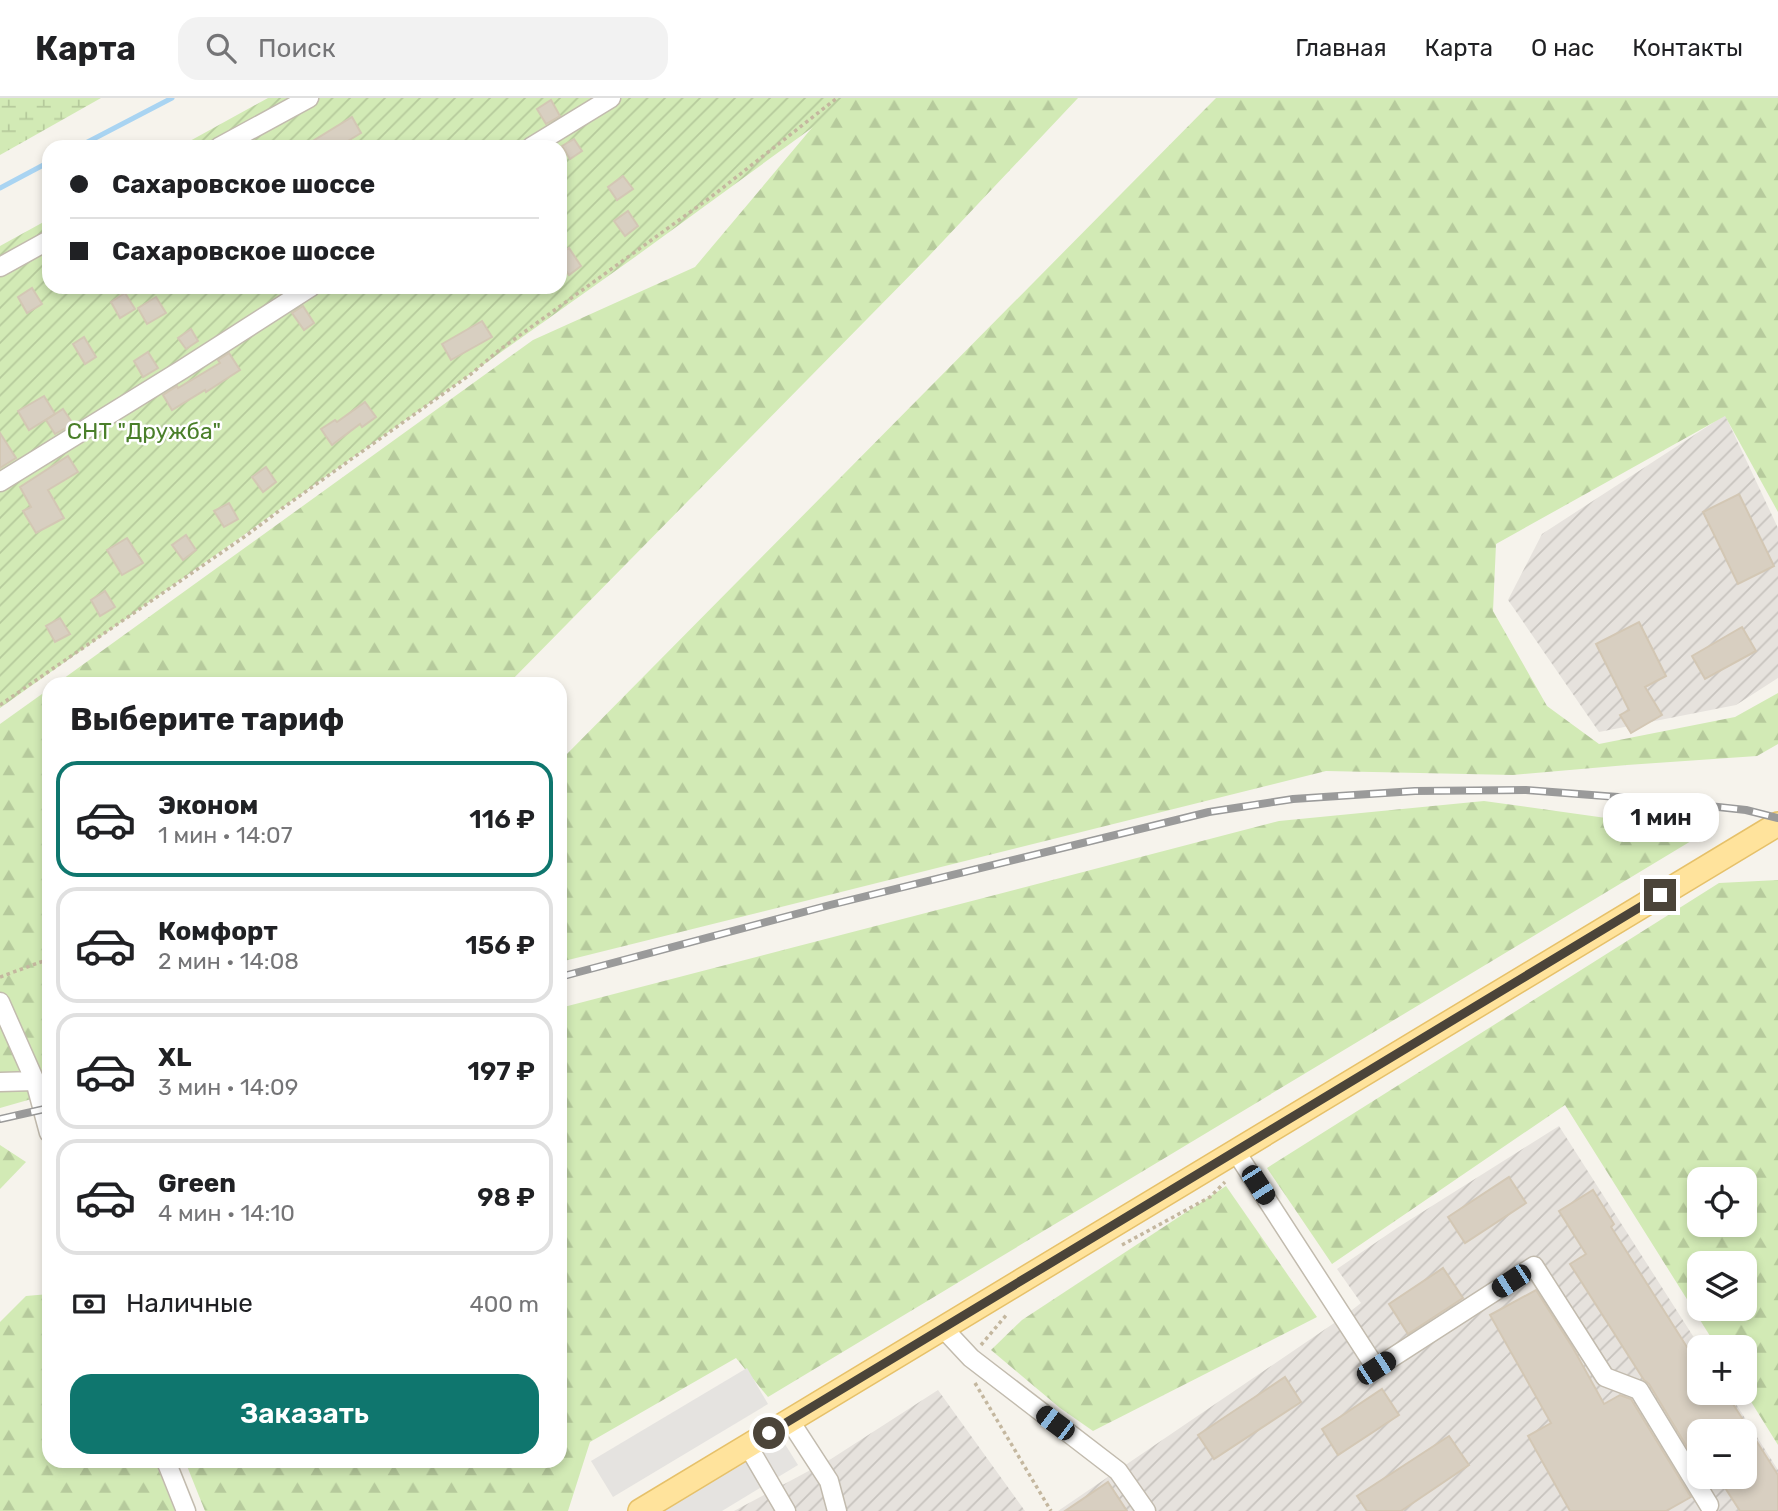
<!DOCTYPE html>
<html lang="ru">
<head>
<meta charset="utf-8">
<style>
	:root { --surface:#fff; --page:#f2f2f2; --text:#202124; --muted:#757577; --line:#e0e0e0; --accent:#0f766e }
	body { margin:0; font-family:Rubik,sans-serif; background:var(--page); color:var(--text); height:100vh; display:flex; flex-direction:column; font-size:26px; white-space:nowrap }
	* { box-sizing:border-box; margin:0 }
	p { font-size:23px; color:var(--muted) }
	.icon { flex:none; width:38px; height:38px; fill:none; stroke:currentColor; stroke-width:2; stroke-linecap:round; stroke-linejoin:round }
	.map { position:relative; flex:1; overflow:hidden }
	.drawer { position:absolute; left:42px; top:579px; width:525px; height:791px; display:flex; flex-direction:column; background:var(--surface); border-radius:21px; box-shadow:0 4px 10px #0003 }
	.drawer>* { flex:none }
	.top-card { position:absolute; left:42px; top:42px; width:525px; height:154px; border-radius:21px; box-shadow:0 4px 10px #0003; display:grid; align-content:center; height:154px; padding:0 28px; background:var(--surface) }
	.tools { position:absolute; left:1687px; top:1069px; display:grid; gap:14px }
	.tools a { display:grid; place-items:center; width:70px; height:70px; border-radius:14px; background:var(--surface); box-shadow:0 4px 10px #0003; font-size:35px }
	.end { position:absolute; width:32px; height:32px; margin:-16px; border:9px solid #4b4439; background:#fff; box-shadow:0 0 0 4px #fff }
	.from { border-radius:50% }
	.bubble { position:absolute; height:49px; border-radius:21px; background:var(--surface); box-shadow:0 4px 10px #0003; font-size:23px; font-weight:600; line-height:49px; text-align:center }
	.car { position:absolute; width:21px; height:42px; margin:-21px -10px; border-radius:9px; box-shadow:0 0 5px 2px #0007; background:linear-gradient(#222 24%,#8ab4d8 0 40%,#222 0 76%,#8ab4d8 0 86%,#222 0) }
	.top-card b { display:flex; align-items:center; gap:24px; height:66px; font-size:26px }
	.top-card b+b { border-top:2px solid var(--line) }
	.top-card i { width:18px; height:18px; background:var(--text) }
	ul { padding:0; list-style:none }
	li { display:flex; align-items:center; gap:21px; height:116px; margin:0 14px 10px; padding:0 14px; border:4px solid var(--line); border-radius:21px }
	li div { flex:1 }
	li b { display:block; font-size:26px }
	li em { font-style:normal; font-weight:600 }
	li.on { border-color:var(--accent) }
	li>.icon { width:63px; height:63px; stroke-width:1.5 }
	h2 { padding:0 28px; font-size:32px; line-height:84px }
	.pay { display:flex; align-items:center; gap:18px; height:77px; padding:0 28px; font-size:26px }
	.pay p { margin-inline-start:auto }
	.primary-button { display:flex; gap:14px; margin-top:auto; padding:14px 28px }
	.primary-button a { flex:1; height:80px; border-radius:21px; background:var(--accent); color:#fff; font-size:28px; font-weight:600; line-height:80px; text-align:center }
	header { display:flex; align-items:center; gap:42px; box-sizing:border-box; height:98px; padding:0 35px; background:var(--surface); border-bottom:2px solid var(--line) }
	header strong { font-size:33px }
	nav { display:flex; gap:38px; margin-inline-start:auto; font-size:24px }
	.search { width:490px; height:63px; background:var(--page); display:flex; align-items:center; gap:18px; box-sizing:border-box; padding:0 24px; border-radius:21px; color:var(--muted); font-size:26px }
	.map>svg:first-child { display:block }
	.industrial { fill:url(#industrial-furrows); fill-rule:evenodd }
	.forest { fill:url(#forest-firs); fill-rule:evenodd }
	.wetland { fill:url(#wetland-marsh) }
	.garden { fill:url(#garden-furrows) }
	.parking { fill:#e5e3e0 }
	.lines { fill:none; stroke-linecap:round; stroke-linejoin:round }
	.stream { stroke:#a9d4f2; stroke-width:5 }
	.building { fill:#d8cfc1; stroke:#d3c7b4; stroke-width:2 }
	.minor-casing { stroke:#c2bbae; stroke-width:21 }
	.major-casing { stroke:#e6c16a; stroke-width:26 }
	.path { stroke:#c4b79f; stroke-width:3.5; stroke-dasharray:3.5 3.5; stroke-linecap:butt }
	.minor { stroke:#fff; stroke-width:18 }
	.major { stroke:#ffe39c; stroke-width:23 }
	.rail-casing { stroke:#9a9a9a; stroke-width:8 }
	.rail { stroke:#fff; stroke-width:5; stroke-dasharray:16; stroke-linecap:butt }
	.route { stroke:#4b4439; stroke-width:9 }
	.labels { text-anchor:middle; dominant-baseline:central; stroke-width:5; stroke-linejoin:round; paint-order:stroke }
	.park-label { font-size:23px; fill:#4a7f2a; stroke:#fff }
</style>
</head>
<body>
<header>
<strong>Карта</strong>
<div class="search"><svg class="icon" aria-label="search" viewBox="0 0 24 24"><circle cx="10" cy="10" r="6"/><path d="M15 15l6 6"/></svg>Поиск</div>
<nav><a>Главная</a><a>Карта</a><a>О нас</a><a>Контакты</a></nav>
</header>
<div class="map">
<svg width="1778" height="1413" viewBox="0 0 1778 1413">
	<defs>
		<pattern id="industrial-furrows" width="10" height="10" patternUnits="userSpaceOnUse" patternTransform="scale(1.75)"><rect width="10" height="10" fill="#e6e2dd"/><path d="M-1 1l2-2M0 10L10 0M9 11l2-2" fill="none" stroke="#c7c3be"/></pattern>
		<pattern id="forest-firs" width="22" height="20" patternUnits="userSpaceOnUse" patternTransform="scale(1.75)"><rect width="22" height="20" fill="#d2eab5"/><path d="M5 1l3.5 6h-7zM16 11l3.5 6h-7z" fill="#b6ca9c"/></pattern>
		<pattern id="wetland-marsh" width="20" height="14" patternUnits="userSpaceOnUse" patternTransform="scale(1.75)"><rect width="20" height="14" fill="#d2eab5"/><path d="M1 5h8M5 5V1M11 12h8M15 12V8" fill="none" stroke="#b6ca9c"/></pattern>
		<pattern id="garden-furrows" width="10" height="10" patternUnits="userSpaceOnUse" patternTransform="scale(1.75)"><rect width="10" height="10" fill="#d2eab5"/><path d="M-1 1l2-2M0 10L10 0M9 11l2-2" fill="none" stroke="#b6ca9c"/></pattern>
	</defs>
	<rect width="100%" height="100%" fill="#f6f3ec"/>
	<g class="industrial">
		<path d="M1725,317L1778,430V580L1736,607L1599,634L1508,502L1542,436Z"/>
		<path d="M1559,1028L1700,1249L1699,1295H1729L1778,1372V1413H1058L1343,1219L1361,1205L1337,1171L1397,1130ZM1699,1334H1745V1379H1699Z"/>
		<path d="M938,1292L1025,1413H734L831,1361Z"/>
	</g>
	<g class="forest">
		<path d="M837,0H1078L928,159L508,586H56L533,242L695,169Z"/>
		<path d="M1216,0H1778V414L1725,318L1496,446L1493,513L1547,608L1599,646L1735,619L1778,595V646L1757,658L1627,667L1513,677L1326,673L560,864V663Z"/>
		<path d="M49,591V996L0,1010V626Z"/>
		<path d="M1484,703L1706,734L768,1299L736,1260L590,1344L568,1413H205L185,1363H560V910L1279,723Z"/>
		<path d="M1778,782V1347L1745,1294V1250L1717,1249L1565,1007L1332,1166L1267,1070L1719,785ZM1699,1082H1745V1127H1699ZM1699,1166H1745V1211H1699Z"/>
		<path d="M0,1047L26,1064L0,1091Z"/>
		<path d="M1226,1088L1317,1219L1093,1333L1060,1310L991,1252L1022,1222Z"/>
		<path d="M49,1196V1363H155L175,1413H0V1224L26,1198Z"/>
	</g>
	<path class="wetland" d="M0,0H101L0,57Z"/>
	<path class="garden" d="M268,0H853L635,159L0,610V148L49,121V189H560V49H179Z"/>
	<g class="parking">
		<path d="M747,1270L768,1306L613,1399L591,1363Z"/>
		<path d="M778,1335L798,1367L722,1413H652Z"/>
	</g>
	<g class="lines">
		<g class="stream">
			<path d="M78,49L172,0"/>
			<path d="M0,90L49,64"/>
		</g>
	</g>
	<g class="building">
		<path d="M551,2L560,18L546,26L537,11Z"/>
		<path d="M352,19L361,35L338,49H303Z"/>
		<path d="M574,41L582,53L570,61L562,48Z"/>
		<path d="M623,78L633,91L617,102L608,89Z"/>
		<path d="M628,113L638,128L625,138L614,123Z"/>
		<path d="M569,150L581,168L569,177L560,164V156Z"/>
		<path d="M32,190L42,206L27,215L18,199Z"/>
		<path d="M125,195L135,211L120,220L111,204Z"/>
		<path d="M156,199L166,215L147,226L138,210Z"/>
		<path d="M303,208L314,225L304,232L292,215Z"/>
		<path d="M482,223L492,239L451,262L442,246Z"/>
		<path d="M191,231L198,243L186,251L178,240Z"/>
		<path d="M84,239L96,259L85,266L73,246Z"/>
		<path d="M148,254L158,270L143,279L134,263Z"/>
		<path d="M229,255L240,272L206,294L205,292L172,312L163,297L177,288L178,290L220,265L218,262Z"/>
		<path d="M44,298L55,316L29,332L18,313Z"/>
		<path d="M365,304L376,319L362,329L360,326L332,347L321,331L335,322L337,324Z"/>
		<path d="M63,311L73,326L55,336L46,322Z"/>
		<path d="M0,335L16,360L0,370Z"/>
		<path d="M68,358L78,374L48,392L64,420L36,435L23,413L31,409L20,389Z"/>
		<path d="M266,369L276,384L263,394L252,379Z"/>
		<path d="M1739,396L1774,468L1738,486L1703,414Z"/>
		<path d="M229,405L238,421L224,429L214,413Z"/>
		<path d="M186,437L196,452L183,462L172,447Z"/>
		<path d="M127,440L143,465L122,477L107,452Z"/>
		<path d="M105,493L115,509L100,518L91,502Z"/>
		<path d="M60,520L70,536L55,544L46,528Z"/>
		<path d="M1639,524L1666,578L1645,589L1662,617L1631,635L1620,617L1629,612L1596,546Z"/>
		<path d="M1742,529L1756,553L1705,581L1692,558Z"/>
		<path d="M1509,1079L1526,1105L1465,1145L1448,1119Z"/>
		<path d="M1593,1092L1614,1126L1611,1129L1692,1257L1699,1253V1295H1726L1778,1377V1413H1740L1720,1382L1711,1388L1705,1379H1745V1334H1699V1369L1649,1286L1644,1282L1570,1166L1586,1156L1559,1113Z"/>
		<path d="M1443,1170L1463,1200L1408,1236L1389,1206Z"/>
		<path d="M1536,1192L1573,1250L1604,1306L1620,1297L1631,1301L1691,1399L1666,1413H1570L1528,1338L1551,1325L1490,1217Z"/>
		<path d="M1285,1279L1301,1304L1214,1361L1198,1337Z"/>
		<path d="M1382,1291L1399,1317L1338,1357L1322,1331Z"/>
		<path d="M1449,1338L1469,1367L1401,1413H1367L1357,1398Z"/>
		<path d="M1108,1384L1127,1413H1065Z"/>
	</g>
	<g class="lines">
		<g class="minor-casing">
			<g id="minor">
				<path d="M219,49L309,0"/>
				<path d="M531,49L611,0"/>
				<path d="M0,169L49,142"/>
				<path d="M0,384L183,271L311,189"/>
				<path d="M0,904L35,983L0,984"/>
				<path d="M35,983L49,1035"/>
				<path d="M1236,1054L1376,1270L1534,1168L1605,1279L1639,1292L1709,1407"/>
				<path d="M942,1229L971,1260L1118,1373L1146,1413"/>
				<path d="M790,1323L829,1383L837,1413"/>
				<path d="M748,1348L786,1413"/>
				<path d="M166,1363L186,1413"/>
			</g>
		</g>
		<g class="major-casing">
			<path id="major" d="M640,1413C1019,1183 1399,955 1778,726"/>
		</g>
		<g class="path">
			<path d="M0,607L247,437L284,409L471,276L498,253L711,99L837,0"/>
			<path d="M0,879L49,861"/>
			<path d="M1122,1147L1210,1099L1225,1084"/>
			<path d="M981,1247L1008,1215"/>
			<path d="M975,1285L1051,1413"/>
		</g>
		<use href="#minor" class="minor"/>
		<use href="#major" class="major"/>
		<g class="rail-casing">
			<g id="rail">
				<path d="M560,879L830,807L1209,714L1293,701L1415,693L1526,692L1644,701L1746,712L1778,720"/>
				<path d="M0,1021L49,1010"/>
			</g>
		</g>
		<use href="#rail" class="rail"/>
	</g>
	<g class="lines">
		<path class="route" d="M769,1335L1660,797"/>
	</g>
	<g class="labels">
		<g class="park-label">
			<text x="144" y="333">СНТ "Дружба"</text>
		</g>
	</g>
</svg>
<div class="tools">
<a><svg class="icon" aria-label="locate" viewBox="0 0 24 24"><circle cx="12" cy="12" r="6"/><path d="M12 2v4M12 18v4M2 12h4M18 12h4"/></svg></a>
<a><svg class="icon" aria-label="layers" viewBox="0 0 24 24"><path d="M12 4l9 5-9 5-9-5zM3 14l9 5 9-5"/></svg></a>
<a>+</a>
<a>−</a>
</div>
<i class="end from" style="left:769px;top:1335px"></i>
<i class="end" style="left:1660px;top:797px"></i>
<div class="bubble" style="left:1603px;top:695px;width:116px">1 мин</div>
<i class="car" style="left:1258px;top:1087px;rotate:147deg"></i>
<i class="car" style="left:1511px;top:1183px;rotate:237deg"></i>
<i class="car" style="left:1376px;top:1270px;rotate:57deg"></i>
<i class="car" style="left:1055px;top:1325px;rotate:307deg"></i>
<div class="top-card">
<b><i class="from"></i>Сахаровское шоссе</b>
<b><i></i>Сахаровское шоссе</b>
</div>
<section class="drawer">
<h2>Выберите тариф</h2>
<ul>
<li class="on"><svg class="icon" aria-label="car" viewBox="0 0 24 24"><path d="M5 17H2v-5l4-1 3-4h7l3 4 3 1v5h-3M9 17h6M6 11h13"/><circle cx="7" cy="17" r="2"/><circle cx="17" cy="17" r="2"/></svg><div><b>Эконом</b><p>1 мин · 14:07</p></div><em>116 ₽</em></li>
<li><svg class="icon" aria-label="car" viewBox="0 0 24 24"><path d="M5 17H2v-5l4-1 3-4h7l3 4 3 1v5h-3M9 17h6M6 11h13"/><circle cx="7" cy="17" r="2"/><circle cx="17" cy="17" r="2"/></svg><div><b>Комфорт</b><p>2 мин · 14:08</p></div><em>156 ₽</em></li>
<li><svg class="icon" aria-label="car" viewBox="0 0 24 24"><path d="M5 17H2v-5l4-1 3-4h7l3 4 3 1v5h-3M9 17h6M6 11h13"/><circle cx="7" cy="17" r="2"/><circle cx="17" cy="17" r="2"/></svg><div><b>XL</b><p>3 мин · 14:09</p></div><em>197 ₽</em></li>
<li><svg class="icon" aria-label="car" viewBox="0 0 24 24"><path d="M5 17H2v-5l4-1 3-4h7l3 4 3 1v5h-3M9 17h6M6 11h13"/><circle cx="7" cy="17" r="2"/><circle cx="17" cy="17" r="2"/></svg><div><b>Green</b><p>4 мин · 14:10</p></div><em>98 ₽</em></li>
</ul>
<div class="pay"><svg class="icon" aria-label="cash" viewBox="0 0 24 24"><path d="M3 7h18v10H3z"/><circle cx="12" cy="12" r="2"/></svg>Наличные<p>400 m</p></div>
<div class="primary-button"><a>Заказать</a></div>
</section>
</div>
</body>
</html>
